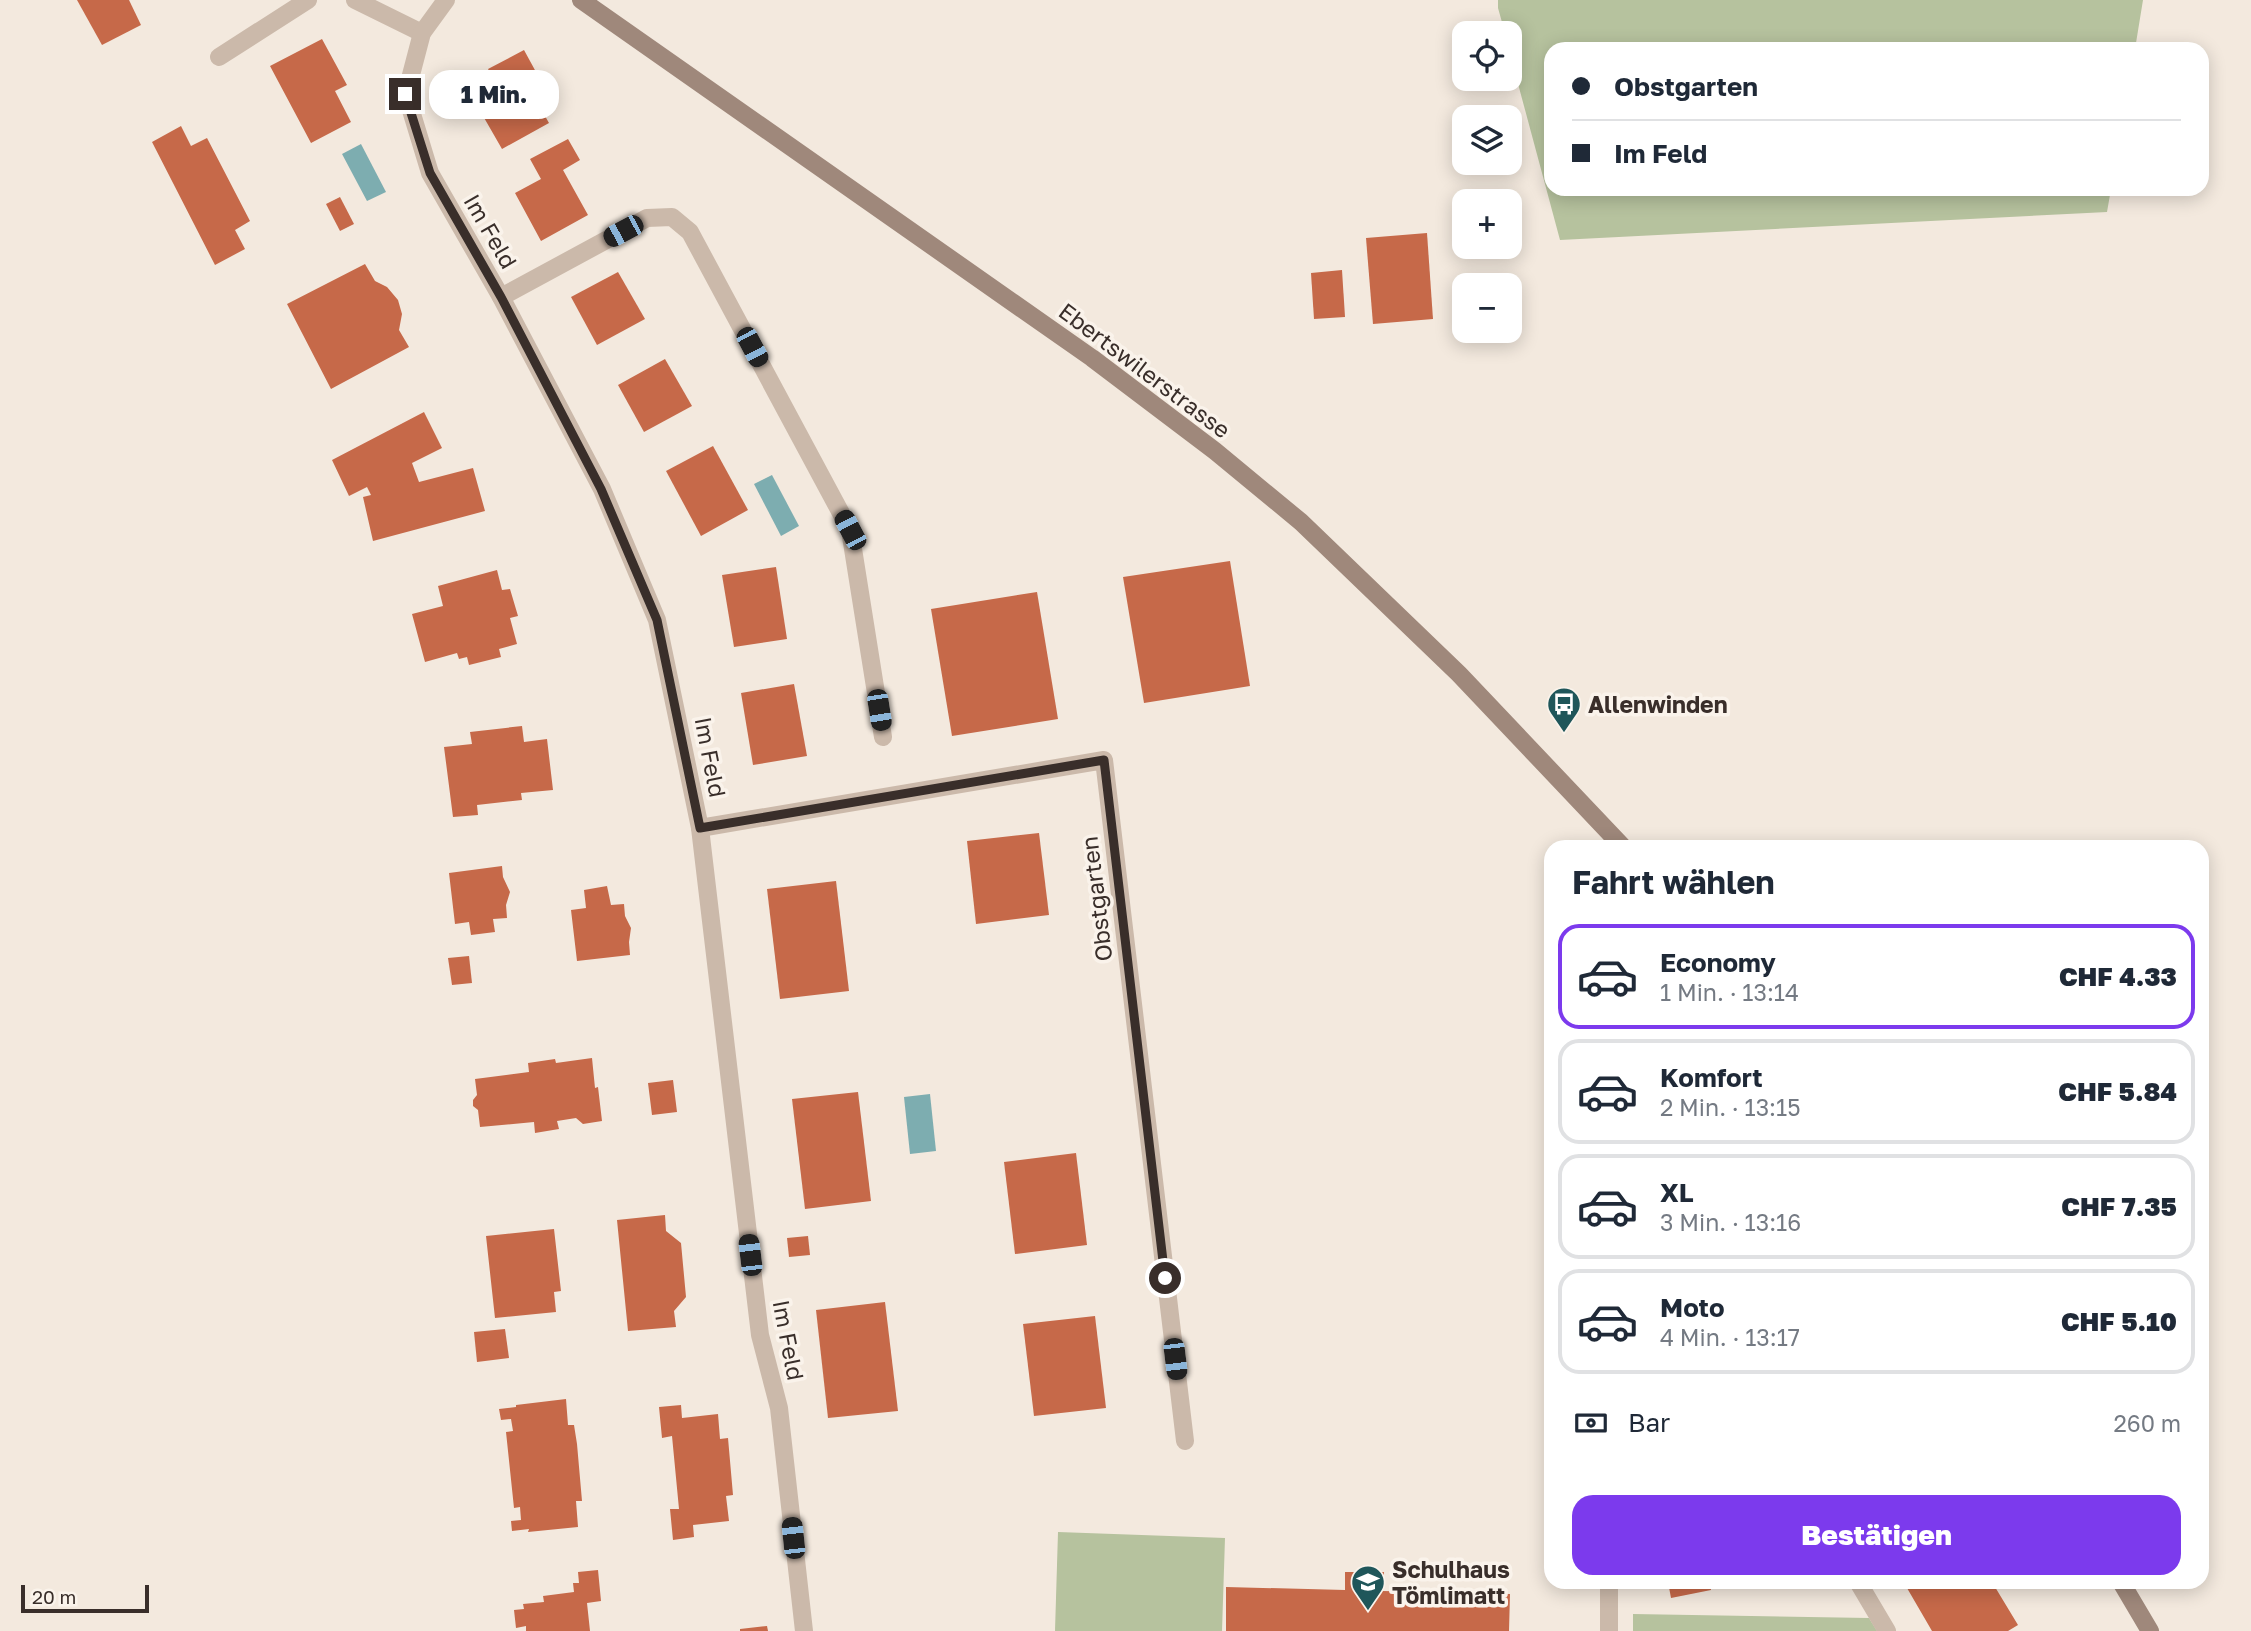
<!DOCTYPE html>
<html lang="de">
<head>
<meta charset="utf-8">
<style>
	:root { --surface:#fff; --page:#f2f2f3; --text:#1f2937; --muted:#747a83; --line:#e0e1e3; --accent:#7c3aed }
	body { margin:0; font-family:"Golos Text",sans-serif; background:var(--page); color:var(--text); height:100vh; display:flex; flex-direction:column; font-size:26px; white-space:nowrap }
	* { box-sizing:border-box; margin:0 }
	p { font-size:23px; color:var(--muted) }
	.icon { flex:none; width:38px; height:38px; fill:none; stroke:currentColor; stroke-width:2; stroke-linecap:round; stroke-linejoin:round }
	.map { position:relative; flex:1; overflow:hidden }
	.sheet { position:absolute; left:1544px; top:840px; width:665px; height:749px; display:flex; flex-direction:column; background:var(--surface); border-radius:21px; box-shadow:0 4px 18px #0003 }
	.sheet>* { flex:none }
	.top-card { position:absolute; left:1544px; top:42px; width:665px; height:154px; border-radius:21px; box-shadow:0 4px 18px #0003; display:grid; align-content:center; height:154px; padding:0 28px; background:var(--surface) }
	.tools { position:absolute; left:1452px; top:21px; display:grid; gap:14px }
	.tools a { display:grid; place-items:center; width:70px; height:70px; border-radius:14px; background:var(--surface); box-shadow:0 4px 18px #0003; font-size:35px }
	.scale { position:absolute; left:21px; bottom:18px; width:128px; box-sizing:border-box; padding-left:7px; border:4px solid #392e2a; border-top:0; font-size:19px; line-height:24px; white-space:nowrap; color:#392e2a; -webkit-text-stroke:5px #faf3eb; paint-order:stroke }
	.end { position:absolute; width:32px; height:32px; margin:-16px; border:9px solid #392e2a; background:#fff; box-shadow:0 0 0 4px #fff }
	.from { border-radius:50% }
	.bubble { position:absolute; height:49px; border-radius:21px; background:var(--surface); box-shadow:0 4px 18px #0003; font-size:23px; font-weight:800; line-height:49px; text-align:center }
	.car { position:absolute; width:21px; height:42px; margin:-21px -10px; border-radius:9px; box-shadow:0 0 5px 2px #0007; background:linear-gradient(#222 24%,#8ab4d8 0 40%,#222 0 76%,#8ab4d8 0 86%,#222 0) }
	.top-card b { display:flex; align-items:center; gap:24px; height:66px; font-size:26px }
	.top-card b+b { border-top:2px solid var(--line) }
	.top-card i { width:18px; height:18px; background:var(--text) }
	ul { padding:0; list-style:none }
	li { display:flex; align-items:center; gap:21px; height:105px; margin:0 14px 10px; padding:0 14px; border:4px solid var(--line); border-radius:21px }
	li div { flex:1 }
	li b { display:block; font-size:26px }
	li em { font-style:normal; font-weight:800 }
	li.on { border-color:var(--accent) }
	li>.icon { width:63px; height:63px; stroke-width:1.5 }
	h2 { padding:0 28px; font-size:32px; line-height:84px }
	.pay { display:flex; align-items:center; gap:18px; height:77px; padding:0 28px; font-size:26px }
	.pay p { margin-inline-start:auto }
	.button { display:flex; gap:14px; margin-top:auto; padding:14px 28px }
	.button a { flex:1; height:80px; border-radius:21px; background:var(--accent); color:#fff; font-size:28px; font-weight:800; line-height:80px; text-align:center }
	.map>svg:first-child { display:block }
	.green { fill:#b6c29e }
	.water { fill:#7dadb0 }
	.building { fill:#c66949 }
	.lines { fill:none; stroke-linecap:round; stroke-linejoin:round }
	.lane { stroke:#cbb9aa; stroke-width:18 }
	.street { stroke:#cbb9aa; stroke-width:18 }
	.secondary { stroke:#9f887b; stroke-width:18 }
	.route { stroke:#392e2a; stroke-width:9 }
	.labels { text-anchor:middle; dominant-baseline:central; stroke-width:7; stroke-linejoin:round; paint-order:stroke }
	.street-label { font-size:23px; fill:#392e2a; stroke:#faf3eb }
	.poi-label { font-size:23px; font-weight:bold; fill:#392e2a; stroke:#faf3eb; text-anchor:start }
</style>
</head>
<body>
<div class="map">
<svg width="2251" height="1631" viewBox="0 0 2251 1631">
	<rect width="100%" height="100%" fill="#f3e9de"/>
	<g class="green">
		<path d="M1498,0H2143L2135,49H1550V189H2111L2107,212L1560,240L1510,54V33H1505L1498,8Z"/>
		<path d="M1058,1532L1225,1538L1222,1631H1055Z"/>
		<path d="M1633,1614L1869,1618L1877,1631H1633Z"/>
	</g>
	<g class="water">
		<path d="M361,144L386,192L367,201L342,154Z"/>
		<path d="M772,475L799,526L781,536L754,484Z"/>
		<path d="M930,1094L936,1151L910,1154L904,1097Z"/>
	</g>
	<g class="building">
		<path d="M77,0H129L141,25L102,45Z"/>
		<path d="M322,39L347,85L335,91L351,122L311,143L270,66Z"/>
		<path d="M524,50L536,72L524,79L549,123L502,149L475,102L499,89L488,69Z"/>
		<path d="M181,126L191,146L207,138L250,221L235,230L245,249L215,265L152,142Z"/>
		<path d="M568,139L580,160L563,170L588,215L541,241L515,193L541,179L530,159Z"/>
		<path d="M340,197L354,224L340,231L326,204Z"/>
		<path d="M1427,233L1433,319L1373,324L1366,238Z"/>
		<path d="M365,264L375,281L387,287L398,300L402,314L399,330L409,347L331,389L287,304Z"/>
		<path d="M1342,270L1345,317L1314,319L1311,273Z"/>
		<path d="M618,272L645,319L597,345L571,297Z"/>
		<path d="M665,359L692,406L644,432L618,385Z"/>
		<path d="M424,412L442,448L412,463L419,482L473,468L485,511L373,541L363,497L371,495L367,487L349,496L332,460Z"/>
		<path d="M713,446L748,510L701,536L666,471Z"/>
		<path d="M1230,561L1250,686L1144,703L1123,577Z"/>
		<path d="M776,567L787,639L734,647L722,575Z"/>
		<path d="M497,570L502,590L510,589L518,616L510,618L517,644L499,649L501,657L469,665L467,657L459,659L457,653L425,662L412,614L443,606L438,586Z"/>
		<path d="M1037,592L1058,719L952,736L931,609Z"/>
		<path d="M794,684L807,756L753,765L741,693Z"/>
		<path d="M522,726L524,742L547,739L553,790L521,793L522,800L477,805L478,815L453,817L444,747L472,744L470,732Z"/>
		<path d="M1039,833L1049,915L976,924L967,841Z"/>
		<path d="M502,866L503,877L510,892L506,905L507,918L493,919L495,932L471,935L469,922L455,924L449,873Z"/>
		<path d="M836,881L849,991L780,999L767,889Z"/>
		<path d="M607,886L611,905L624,904L625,916L631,928L629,942L630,955L577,961L571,910L586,908L584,890Z"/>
		<path d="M469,956L472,983L452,985L448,958Z"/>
		<path d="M592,1058L595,1088L598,1087L602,1121L583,1124L576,1118L557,1121L559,1129L535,1133L534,1122L480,1127L478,1110L473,1106V1100L477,1095L475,1079L529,1072L528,1063L555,1059L556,1063Z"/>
		<path d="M673,1080L677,1112L652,1115L648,1083Z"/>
		<path d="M858,1092L871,1201L805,1209L792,1099Z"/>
		<path d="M1076,1153L1087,1245L1015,1254L1004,1162Z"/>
		<path d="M665,1215L666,1231L681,1243L686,1297L674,1311L676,1327L628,1331L617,1220Z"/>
		<path d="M554,1229L561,1291L554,1292L556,1312L495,1318L486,1236Z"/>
		<path d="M808,1236L810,1255L789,1257L787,1238Z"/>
		<path d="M885,1302L898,1411L828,1418L816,1310Z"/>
		<path d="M1095,1316L1106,1408L1034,1416L1023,1324Z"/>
		<path d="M505,1329L509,1358L477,1362L474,1332Z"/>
		<path d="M566,1399L568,1425H574L577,1444L582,1501H576L578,1527L528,1532L529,1529L512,1531L511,1521L521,1520L520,1507L514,1508L506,1432L513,1431L511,1419L501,1420L499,1409L516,1407V1405Z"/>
		<path d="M681,1405L682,1418L718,1414L720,1439L728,1438L733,1495L726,1496L729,1521L693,1525L694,1537L673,1540L670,1509H679L672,1436L662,1438L659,1407Z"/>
		<path d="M598,1570L601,1601L587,1603L590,1631H526V1626L516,1628L514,1610L524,1609L523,1604L544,1602L543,1596L574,1592L573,1583H579L578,1572Z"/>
		<path d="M1345,1572H1384L1383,1591L1510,1594L1509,1631H1226V1587L1345,1590Z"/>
		<path d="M1668,1582H1710L1711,1590L1671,1598Z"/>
		<path d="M1917,1582H1972L1976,1589L1988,1582H1992L2018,1625L2008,1631H1932L1907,1588Z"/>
		<path d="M767,1626L768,1631H740V1629Z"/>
	</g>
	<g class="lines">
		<g class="lane">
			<path d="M355,0L422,33"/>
			<path d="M219,57L308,0"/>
			<path d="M1858,1582L1887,1631"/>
		</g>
		<g class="street">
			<path d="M446,0L422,33L406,94L430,173L501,297L602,489L657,620L700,828L760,1335L779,1408L804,1631"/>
			<path d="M501,297L647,218L672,217L690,232L850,530L883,737"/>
			<path d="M700,828L1104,760L1185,1441"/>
			<path d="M1609,1631V1582"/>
		</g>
		<g class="secondary">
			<path d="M581,0L1092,358L1215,451L1301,522L1459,674L1623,847"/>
			<path d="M2121,1582L2150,1631"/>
		</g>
	</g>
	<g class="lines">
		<path class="route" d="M405,94L430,173L501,297L601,489L657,620L700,828L1104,760L1165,1278"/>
	</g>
	<defs>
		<g id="bus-pin" transform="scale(1.75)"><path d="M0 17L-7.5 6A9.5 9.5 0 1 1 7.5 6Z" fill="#1f565a" stroke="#faf3eb"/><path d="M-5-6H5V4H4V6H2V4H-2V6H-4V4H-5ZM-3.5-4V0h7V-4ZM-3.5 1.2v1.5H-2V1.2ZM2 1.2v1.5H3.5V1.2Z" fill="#fff"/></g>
		<g id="school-pin" transform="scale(1.75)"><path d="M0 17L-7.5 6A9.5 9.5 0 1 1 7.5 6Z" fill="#1f565a" stroke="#faf3eb"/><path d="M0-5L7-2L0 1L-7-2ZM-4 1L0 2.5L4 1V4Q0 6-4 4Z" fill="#fff"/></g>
	</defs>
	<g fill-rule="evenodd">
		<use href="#bus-pin" x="1564" y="704"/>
		<use href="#school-pin" x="1368" y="1582"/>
	</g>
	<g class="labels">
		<g class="street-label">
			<text transform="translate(491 231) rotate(60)">Im Feld</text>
			<text transform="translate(1145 370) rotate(37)">Ebertswilerstrasse</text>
			<text transform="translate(711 757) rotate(79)">Im Feld</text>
			<text transform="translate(1096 899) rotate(-97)">Obstgarten</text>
			<text transform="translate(789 1340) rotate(79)">Im Feld</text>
		</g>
		<g class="poi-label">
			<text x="1588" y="704">Allenwinden</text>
			<text x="1392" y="1569">Schulhaus<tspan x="1392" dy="26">Tömlimatt</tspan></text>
		</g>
	</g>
</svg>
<div class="tools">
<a><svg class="icon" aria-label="locate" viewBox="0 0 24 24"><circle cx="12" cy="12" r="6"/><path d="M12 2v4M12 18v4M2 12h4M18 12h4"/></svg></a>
<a><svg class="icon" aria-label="layers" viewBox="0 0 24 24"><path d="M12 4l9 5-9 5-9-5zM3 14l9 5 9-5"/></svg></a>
<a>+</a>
<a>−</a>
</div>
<div class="scale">20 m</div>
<i class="end from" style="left:1165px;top:1278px"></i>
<i class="end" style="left:405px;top:94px"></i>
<div class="bubble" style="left:429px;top:70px;width:130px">1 Min.</div>
<i class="car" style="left:623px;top:231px;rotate:242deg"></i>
<i class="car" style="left:752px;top:347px;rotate:152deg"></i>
<i class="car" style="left:850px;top:530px;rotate:332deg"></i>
<i class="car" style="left:879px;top:710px;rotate:171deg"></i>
<i class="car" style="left:750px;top:1255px;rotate:353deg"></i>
<i class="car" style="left:1175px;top:1359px;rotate:173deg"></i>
<i class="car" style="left:793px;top:1538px;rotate:354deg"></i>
<div class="top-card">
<b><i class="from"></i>Obstgarten</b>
<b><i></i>Im Feld</b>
</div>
<section class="sheet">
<h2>Fahrt wählen</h2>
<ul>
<li class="on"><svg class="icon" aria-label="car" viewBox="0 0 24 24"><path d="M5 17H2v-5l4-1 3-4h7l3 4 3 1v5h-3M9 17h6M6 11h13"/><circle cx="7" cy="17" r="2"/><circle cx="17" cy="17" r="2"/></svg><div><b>Economy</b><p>1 Min. · 13:14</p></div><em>CHF 4.33</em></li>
<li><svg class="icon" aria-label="car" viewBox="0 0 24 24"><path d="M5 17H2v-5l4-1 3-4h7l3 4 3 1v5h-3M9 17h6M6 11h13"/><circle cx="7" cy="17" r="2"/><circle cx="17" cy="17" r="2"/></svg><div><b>Komfort</b><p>2 Min. · 13:15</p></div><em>CHF 5.84</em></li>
<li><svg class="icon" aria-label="car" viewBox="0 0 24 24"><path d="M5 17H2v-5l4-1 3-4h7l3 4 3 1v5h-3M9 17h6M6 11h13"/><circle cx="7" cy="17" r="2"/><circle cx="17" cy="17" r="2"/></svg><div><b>XL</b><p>3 Min. · 13:16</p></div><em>CHF 7.35</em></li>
<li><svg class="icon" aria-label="car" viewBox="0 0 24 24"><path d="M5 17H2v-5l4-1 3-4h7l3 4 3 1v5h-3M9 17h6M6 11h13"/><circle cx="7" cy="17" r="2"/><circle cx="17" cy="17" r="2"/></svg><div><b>Moto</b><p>4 Min. · 13:17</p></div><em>CHF 5.10</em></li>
</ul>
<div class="pay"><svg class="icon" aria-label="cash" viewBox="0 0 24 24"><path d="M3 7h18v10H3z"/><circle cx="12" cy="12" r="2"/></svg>Bar<p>260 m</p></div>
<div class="button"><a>Bestätigen</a></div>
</section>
</div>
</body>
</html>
